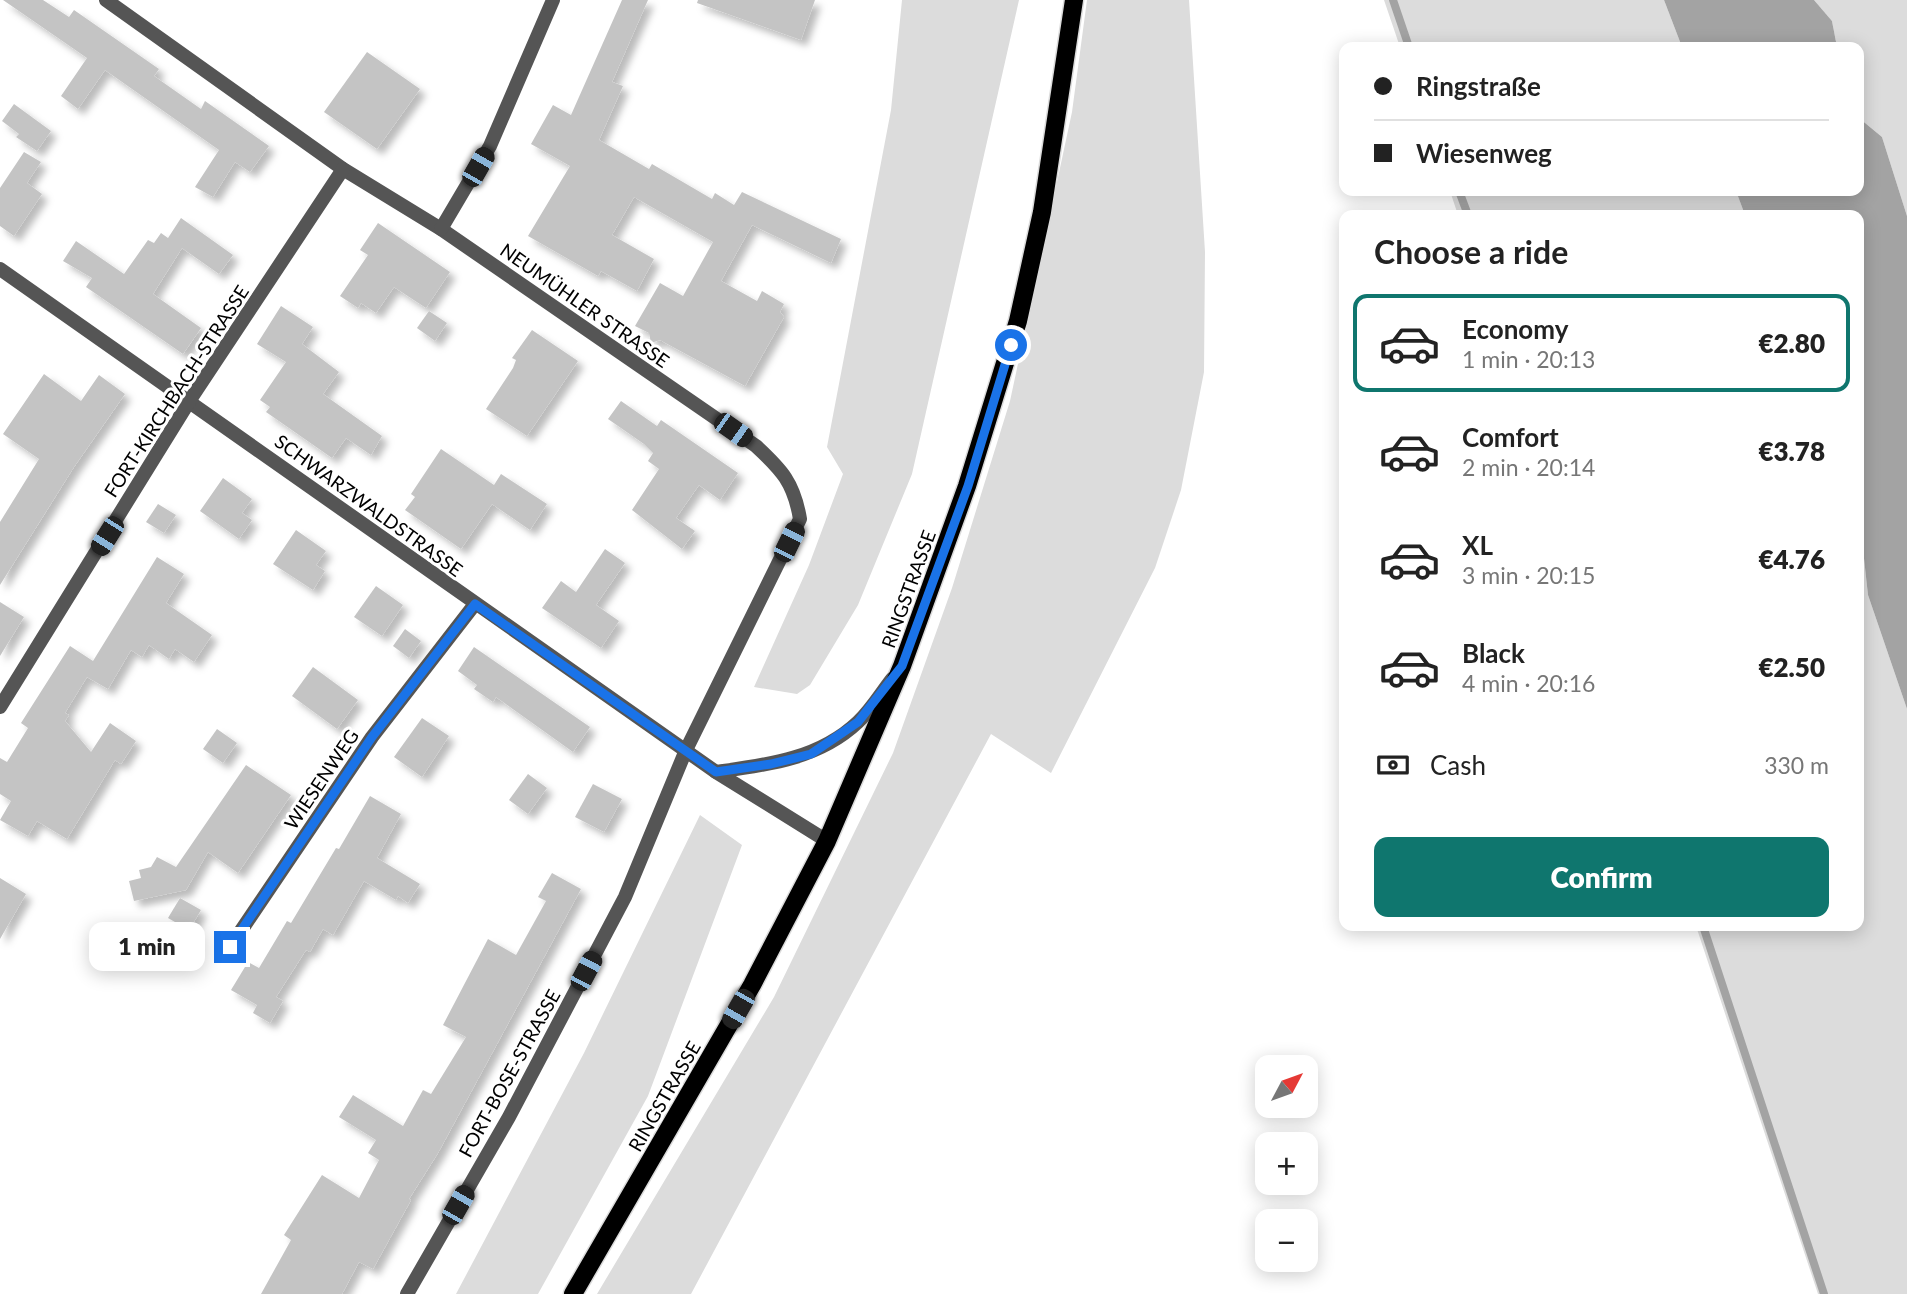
<!DOCTYPE html>
<html lang="en">
<head>
<meta charset="utf-8">
<style>
	:root { --surface:#fff; --page:#f2f2f2; --text:#222; --muted:#767676; --line:#e0e0e0; --accent:#0f766e }
	body { margin:0; font-family:Lato,sans-serif; background:var(--page); color:var(--text); height:100vh; display:flex; flex-direction:column; font-size:26px; white-space:nowrap }
	* { box-sizing:border-box; margin:0 }
	p { font-size:23px; color:var(--muted) }
	.icon { flex:none; width:38px; height:38px; fill:none; stroke:currentColor; stroke-width:2; stroke-linecap:round; stroke-linejoin:round }
	.map { position:relative; flex:1; overflow:hidden }
	.drawer { position:absolute; left:1339px; top:210px; width:525px; height:721px; display:flex; flex-direction:column; background:var(--surface); border-radius:14px; box-shadow:0 4px 18px #0003 }
	.drawer>* { flex:none }
	.hud { position:absolute; left:1339px; top:42px; width:525px; height:154px; border-radius:14px; box-shadow:0 4px 18px #0003; display:grid; align-content:center; height:154px; padding:0 35px; background:var(--surface) }
	.needle { width:46px; rotate:49deg }
	.tools { position:absolute; left:1255px; top:1055px; display:grid; gap:14px }
	.tools a { display:grid; place-items:center; width:63px; height:63px; border-radius:14px; background:var(--surface); box-shadow:0 4px 18px #0003; font-size:35px }
	.end { position:absolute; width:32px; height:32px; margin:-16px; border:9px solid #1a73e8; background:#fff; box-shadow:0 0 0 4px #fff }
	.from { border-radius:50% }
	.bubble { position:absolute; height:49px; border-radius:14px; background:var(--surface); box-shadow:0 4px 18px #0003; font-size:23px; font-weight:800; line-height:49px; text-align:center }
	.car { position:absolute; width:21px; height:42px; margin:-21px -10px; border-radius:9px; box-shadow:0 0 5px 2px #0007; background:linear-gradient(#222 24%,#8ab4d8 0 40%,#222 0 76%,#8ab4d8 0 86%,#222 0) }
	.hud b { display:flex; align-items:center; gap:24px; height:66px; font-size:26px }
	.hud b+b { border-top:2px solid var(--line) }
	.hud i { width:18px; height:18px; background:var(--text) }
	ul { padding:0; list-style:none }
	li { display:flex; align-items:center; gap:21px; height:98px; margin:0 14px 10px; padding:0 21px; border:4px solid transparent; border-radius:14px }
	li div { flex:1 }
	li b { display:block; font-size:26px }
	li em { font-style:normal; font-weight:800 }
	li.active { border-color:var(--accent) }
	li>.icon { width:63px; height:63px; stroke-width:1.5 }
	h2 { padding:0 35px; font-size:32px; line-height:84px }
	.pay { display:flex; align-items:center; gap:18px; height:77px; padding:0 35px; font-size:26px }
	.pay p { margin-inline-start:auto }
	.action { display:flex; gap:14px; margin-top:auto; padding:14px 35px }
	.action a { flex:1; height:80px; border-radius:14px; background:var(--accent); color:#fff; font-size:28px; font-weight:800; line-height:80px; text-align:center }
	.map>svg:first-child { display:block }
	.green { fill:#dcdcdc }
	.water { fill:#a3a3a3 }
	.lines { fill:none; stroke-linecap:round; stroke-linejoin:round }
	.stream { stroke:#a3a3a3; stroke-width:8 }
	.building { fill:#c4c4c4; filter:url(#shadow) }
	.primary-casing { stroke:#dbdbdb; stroke-width:21 }
	.minor { stroke:#555; stroke-width:14 }
	.primary { stroke:#000; stroke-width:18 }
	.route { stroke:#1a73e8; stroke-width:9 }
	.labels { text-anchor:middle; dominant-baseline:central; stroke-width:6; stroke-linejoin:round; paint-order:stroke }
	.street-label { font-size:19px; fill:#000; stroke:#fff }
</style>
</head>
<body>
<div class="map">
<svg width="1907" height="1294" viewBox="0 0 1907 1294">
	<defs>
		<filter id="shadow"><feDropShadow dx="6" dy="6" stdDeviation="3.5" flood-color="#0004"/></filter>
	</defs>
	<rect width="100%" height="100%" fill="#fff"/>
	<g class="green">
		<path d="M902,0H1019L912,474L858,605L810,685L797,694L754,687L809,565L843,474L827,447L891,110Z"/>
		<path d="M1087,0H1189L1205,252L1204,372L1181,490L1155,568L1051,773L991,734L691,1294H597L774,997L893,753L952,588L1010,401L1072,112Z"/>
		<path d="M1384,0H1664L1682,47H1400Z"/>
		<path d="M1814,0H1907V216L1882,137L1859,118L1858,47H1837L1832,21Z"/>
		<path d="M1450,191H1736L1745,215H1458Z"/>
		<path d="M1859,513L1868,595L1907,709V1294H1818L1696,926H1858Z"/>
		<path d="M700,815L742,845L648,1096L538,1294H456L584,1053Z"/>
	</g>
	<g class="water">
		<path d="M1664,0H1814L1832,21L1837,47H1682Z"/>
		<path d="M1859,118L1882,137L1907,216V709L1868,595L1859,513L1858,215H1745L1736,191H1858Z"/>
	</g>
	<g class="lines">
		<g class="stream">
			<path d="M1393,0L1409,47"/>
			<path d="M1459,191L1468,215"/>
			<path d="M1703,926L1824,1294"/>
		</g>
	</g>
	<g class="building">
		<path d="M3,0H43L69,17L74,10L159,69L154,76L201,109L205,101L269,146L250,172L235,162L213,197L195,187L219,150L105,70L78,109L61,96L87,58Z"/>
		<path d="M622,0H648L612,82L623,86L599,140L649,169L652,164L712,199L715,193L734,205L742,192L841,239L831,263L752,225L721,281L757,301L762,291L784,304L780,312L784,317L745,386L660,340L651,343L649,333L635,326L660,283L683,296L713,242L634,197L612,235L654,259L637,291L601,271L598,276L528,236L570,166L531,144L553,105L571,115Z"/>
		<path d="M698,0H815L801,40L697,3Z"/>
		<path d="M367,52L420,89L377,149L324,112Z"/>
		<path d="M14,104L51,131L37,151L16,137L19,134L2,121Z"/>
		<path d="M24,152L41,162L27,183L42,194L14,236L0,226V188Z"/>
		<path d="M181,218L233,255L219,274L182,248L153,294L201,328L183,354L86,287L92,278L63,261L76,241L124,274L148,240L154,243L161,233L168,238Z"/>
		<path d="M378,223L450,272L426,308L394,287L376,313L361,303L358,308L340,296L368,255L360,250Z"/>
		<path d="M281,306L313,327L302,344L339,372L323,394L382,436L371,455L346,438L332,458L266,412L270,407L260,400L286,362L257,344Z"/>
		<path d="M429,311L447,323L435,341L417,328Z"/>
		<path d="M532,330L578,361L527,436L486,409L513,368L516,360L512,358Z"/>
		<path d="M44,374L81,401L99,375L125,394L74,467L0,585V522L39,459L3,434Z"/>
		<path d="M621,401L657,426L661,420L738,473L720,500L699,485L676,518L695,531L682,549L632,510L659,469L648,461L653,453L644,444L608,419Z"/>
		<path d="M441,449L494,485L501,474L547,504L530,530L492,504L461,549L405,510L415,497L411,494Z"/>
		<path d="M223,478L252,499L242,513L252,520L239,539L200,511Z"/>
		<path d="M158,504L176,515L164,533L146,522Z"/>
		<path d="M296,530L326,551L316,565L325,571L313,590L273,564Z"/>
		<path d="M605,549L625,563L596,605L619,621L601,648L542,608L561,581L576,592Z"/>
		<path d="M157,557L184,574L166,603L212,635L194,662L175,649L169,659L149,645L142,657L131,650L108,689L87,677L65,713L69,715L65,721L91,752L110,723L136,741L121,764L115,760L67,839L37,821L28,836L0,820L11,801L0,794V758L7,762L28,728L21,723L70,646L93,661Z"/>
		<path d="M376,586L403,605L382,636L354,617Z"/>
		<path d="M0,602L24,617L0,656Z"/>
		<path d="M405,629L421,641L409,658L393,646Z"/>
		<path d="M474,647L590,727L573,752L496,697L493,702L474,689L477,685L458,671Z"/>
		<path d="M313,667L358,700L337,729L292,696Z"/>
		<path d="M422,718L449,736L422,777L394,757Z"/>
		<path d="M217,729L237,743L223,763L203,749Z"/>
		<path d="M246,765L291,795L238,873L208,852L186,890L134,901L129,881L141,878L139,870L151,867L157,857L176,867Z"/>
		<path d="M528,774L547,788L528,814L509,800Z"/>
		<path d="M593,784L622,799L604,832L575,817Z"/>
		<path d="M370,796L401,814L377,858L420,884L408,903L398,896L396,900L364,881L333,935L323,929L310,952L306,950L276,997L283,1001L270,1023L253,1013L257,1005L231,990L248,962L259,968L287,921L291,923L336,848L339,849Z"/>
		<path d="M552,873L581,889L438,1153L409,1199L411,1200L373,1269L359,1262L342,1294H261L291,1240L284,1235L322,1175L359,1198L379,1160L368,1153L376,1140L339,1117L353,1095L403,1126L423,1090L431,1094L466,1037L443,1025L488,939L516,955L546,901L538,897Z"/>
		<path d="M0,878L26,894L0,939Z"/>
		<path d="M180,898L201,910L189,930L168,918Z"/>
	</g>
	<g class="lines">
		<g class="primary-casing">
			<path id="primary" d="M573,1294L752,985L827,841L902,666L967,486L1018,321L1042,212L1074,0"/>
		</g>
		<g class="minor">
			<path d="M106,0L343,169L441,229L756,446C782,470 794,483 800,519L686,750L625,897L509,1117L407,1294"/>
			<path d="M441,229L490,146L553,0"/>
			<path d="M0,269L716,772L827,841"/>
			<path d="M0,707L190,400L343,169"/>
			<path d="M716,772C767,765 819,759 858,722C871,710 881,693 892,679"/>
			<path d="M230,947L372,737L475,604"/>
		</g>
		<use href="#primary" class="primary"/>
	</g>
	<g class="lines">
		<path class="route" d="M230,947L372,737L475,604L716,772L771,764L811,754L858,722L902,666L968,486L1011,345"/>
	</g>
	<g class="labels">
		<g class="street-label">
			<text transform="translate(585 305) rotate(35)">NEUMÜHLER STRASSE</text>
			<text transform="translate(176 391) rotate(-57)">FORT-KIRCHBACH-STRASSE</text>
			<text transform="translate(369 505) rotate(36)">SCHWARZWALDSTRASSE</text>
			<text transform="translate(908 589) rotate(-70)">RINGSTRASSE</text>
			<text transform="translate(321 779) rotate(-56)">WIESENWEG</text>
			<text transform="translate(509 1073) rotate(-61)">FORT-BOSE-STRASSE</text>
			<text transform="translate(664 1096) rotate(-60)">RINGSTRASSE</text>
		</g>
	</g>
</svg>
<div class="tools">
<a><svg class="needle" viewBox="-14 -14 28 28"><path d="M0-13l5 13h-10z" fill="#e53935"/><path d="M0 13l5-13h-10z" fill="#767676"/></svg></a>
<a>+</a>
<a>−</a>
</div>
<i class="end from" style="left:1011px;top:345px"></i>
<i class="end" style="left:230px;top:947px"></i>
<div class="bubble" style="left:89px;top:922px;width:116px">1 min</div>
<i class="car" style="left:478px;top:167px;rotate:30deg"></i>
<i class="car" style="left:733px;top:430px;rotate:125deg"></i>
<i class="car" style="left:107px;top:536px;rotate:212deg"></i>
<i class="car" style="left:789px;top:542px;rotate:26deg"></i>
<i class="car" style="left:586px;top:971px;rotate:28deg"></i>
<i class="car" style="left:738px;top:1009px;rotate:210deg"></i>
<i class="car" style="left:458px;top:1205px;rotate:30deg"></i>
<div class="hud">
<b><i class="from"></i>Ringstraße</b>
<b><i></i>Wiesenweg</b>
</div>
<section class="drawer">
<h2>Choose a ride</h2>
<ul>
<li class="active"><svg class="icon" aria-label="car" viewBox="0 0 24 24"><path d="M5 17H2v-5l4-1 3-4h7l3 4 3 1v5h-3M9 17h6M6 11h13"/><circle cx="7" cy="17" r="2"/><circle cx="17" cy="17" r="2"/></svg><div><b>Economy</b><p>1 min · 20:13</p></div><em>€2.80</em></li>
<li><svg class="icon" aria-label="car" viewBox="0 0 24 24"><path d="M5 17H2v-5l4-1 3-4h7l3 4 3 1v5h-3M9 17h6M6 11h13"/><circle cx="7" cy="17" r="2"/><circle cx="17" cy="17" r="2"/></svg><div><b>Comfort</b><p>2 min · 20:14</p></div><em>€3.78</em></li>
<li><svg class="icon" aria-label="car" viewBox="0 0 24 24"><path d="M5 17H2v-5l4-1 3-4h7l3 4 3 1v5h-3M9 17h6M6 11h13"/><circle cx="7" cy="17" r="2"/><circle cx="17" cy="17" r="2"/></svg><div><b>XL</b><p>3 min · 20:15</p></div><em>€4.76</em></li>
<li><svg class="icon" aria-label="car" viewBox="0 0 24 24"><path d="M5 17H2v-5l4-1 3-4h7l3 4 3 1v5h-3M9 17h6M6 11h13"/><circle cx="7" cy="17" r="2"/><circle cx="17" cy="17" r="2"/></svg><div><b>Black</b><p>4 min · 20:16</p></div><em>€2.50</em></li>
</ul>
<div class="pay"><svg class="icon" aria-label="cash" viewBox="0 0 24 24"><path d="M3 7h18v10H3z"/><circle cx="12" cy="12" r="2"/></svg>Cash<p>330 m</p></div>
<div class="action"><a>Confirm</a></div>
</section>
</div>
</body>
</html>
